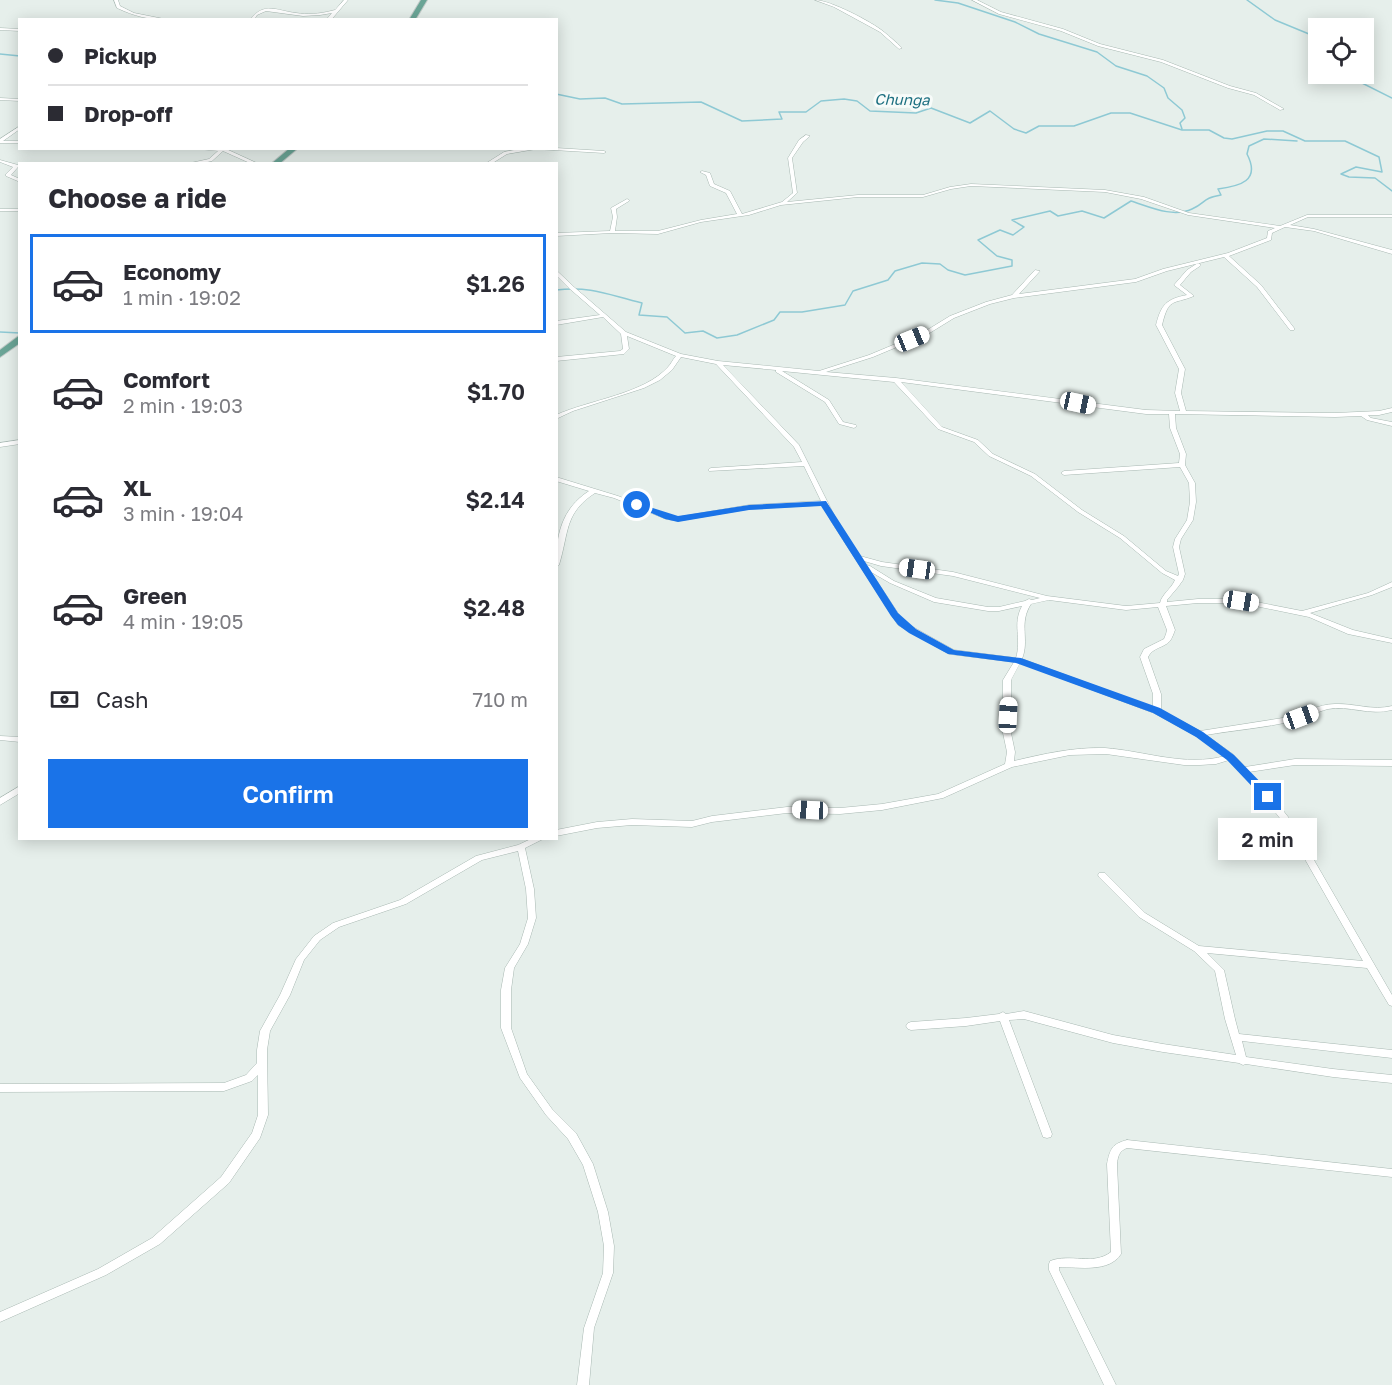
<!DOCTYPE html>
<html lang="en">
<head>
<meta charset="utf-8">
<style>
	:root { --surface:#fff; --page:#f2f2f3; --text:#2b2b33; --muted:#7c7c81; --line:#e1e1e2; --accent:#1a73e8 }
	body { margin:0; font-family:"Golos Text",sans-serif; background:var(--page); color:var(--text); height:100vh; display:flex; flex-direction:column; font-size:22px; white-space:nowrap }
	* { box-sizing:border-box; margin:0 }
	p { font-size:20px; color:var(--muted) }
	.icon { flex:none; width:33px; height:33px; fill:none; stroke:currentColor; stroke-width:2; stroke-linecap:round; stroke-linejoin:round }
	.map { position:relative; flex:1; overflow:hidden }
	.panel { position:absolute; left:18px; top:162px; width:540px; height:678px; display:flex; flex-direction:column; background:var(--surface); border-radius:0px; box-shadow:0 3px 15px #0003 }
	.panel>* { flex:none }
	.top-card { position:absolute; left:18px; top:18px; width:540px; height:132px; border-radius:0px; box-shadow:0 3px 15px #0003; display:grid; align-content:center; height:132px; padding:0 30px; background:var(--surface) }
	.controls { position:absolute; left:1308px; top:18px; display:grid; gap:12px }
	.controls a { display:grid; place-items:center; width:66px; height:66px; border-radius:0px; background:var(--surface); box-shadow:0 3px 15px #0003; font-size:30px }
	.end { position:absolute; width:27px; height:27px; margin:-14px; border:8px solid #1a73e8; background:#fff; box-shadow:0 0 0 3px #fff }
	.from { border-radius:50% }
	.bubble { position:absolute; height:42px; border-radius:0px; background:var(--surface); box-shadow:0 3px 15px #0003; font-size:20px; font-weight:600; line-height:42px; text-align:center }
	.car { position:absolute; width:18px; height:36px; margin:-18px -9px; border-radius:8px; box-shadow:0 0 4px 2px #0007; background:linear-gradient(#fff 24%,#345 0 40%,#fff 0 76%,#345 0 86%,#fff 0) }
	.top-card b { display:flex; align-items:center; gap:21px; height:57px; font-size:22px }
	.top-card b+b { border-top:2px solid var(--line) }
	.top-card i { width:15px; height:15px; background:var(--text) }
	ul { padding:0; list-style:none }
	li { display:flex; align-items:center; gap:18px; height:99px; margin:0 12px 9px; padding:0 18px; border:3px solid transparent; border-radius:0px }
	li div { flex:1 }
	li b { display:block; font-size:22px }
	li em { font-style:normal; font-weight:600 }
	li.active { border-color:var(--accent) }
	li>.icon { width:54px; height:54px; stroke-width:1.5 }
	h2 { padding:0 30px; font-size:27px; line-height:72px }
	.pay { display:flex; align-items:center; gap:15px; height:66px; padding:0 30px; font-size:22px }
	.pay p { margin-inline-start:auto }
	.button { display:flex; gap:12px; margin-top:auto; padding:12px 30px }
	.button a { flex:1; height:69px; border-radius:0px; background:var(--accent); color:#fff; font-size:24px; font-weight:600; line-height:69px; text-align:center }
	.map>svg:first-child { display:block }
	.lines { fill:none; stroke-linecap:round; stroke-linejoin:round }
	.stream { stroke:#8ec9d4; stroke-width:1.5 }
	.minor-casing { stroke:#a8b8b2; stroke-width:1 }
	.primary-casing { stroke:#c2cac8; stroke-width:2 }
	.minor { fill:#fff; fill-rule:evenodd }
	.primary { fill:#6aa596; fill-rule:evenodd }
	.route { fill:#1a73e8 }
	.labels { text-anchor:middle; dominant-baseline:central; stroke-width:6; stroke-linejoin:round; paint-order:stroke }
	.far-water-label { font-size:15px; font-style:italic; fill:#1c6f80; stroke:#f7fbf9 }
</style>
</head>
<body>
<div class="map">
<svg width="1392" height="1385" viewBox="0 0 1392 1385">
	<rect width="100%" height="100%" fill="#e6efeb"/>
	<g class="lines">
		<g class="stream">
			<path d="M935,0L958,3L1015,22L1039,34L1097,52L1116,66L1147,76L1164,88L1168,98L1182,110L1185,118L1180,123L1182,129"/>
			<path d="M1247,0L1275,20L1309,34L1318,43"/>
			<path d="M0,54L20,56"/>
			<path d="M1344,74L1392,98"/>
			<path d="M556,94L580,99L605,98L622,104L701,102L742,121L782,119L779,112H806L821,101L844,99L857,101L870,111L916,113L931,108L970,123L990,111L1014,129L1026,133L1039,126H1074L1111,113H1130L1182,130H1209L1224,138L1232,139L1267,131H1283L1305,141H1345L1379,157L1382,172L1356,167L1341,174L1349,177L1375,178L1392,191"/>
			<path d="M556,290C593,286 608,295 642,303L639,315L667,317L685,333L703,331L717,338L737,335L774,320L780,312H802L845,305L853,291L888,280L895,271L922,263L940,264L948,270L965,275L1012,266V260L997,256L978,240L1000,230L1013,235L1024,227L1012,220L1050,211L1058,216L1082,211L1104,218L1131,201C1150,207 1173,218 1192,209C1206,203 1202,198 1221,195L1218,189C1240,186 1261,181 1247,154L1249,146L1264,139L1297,141"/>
			<path d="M0,332L20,333"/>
		</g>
		<g class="minor-casing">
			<g id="minor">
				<path d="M114,0H118L120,6L134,13L169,20C149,20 134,16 117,8Z"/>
				<path d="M344,0H348L331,20H326L332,13L320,15L303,16L266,11L257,15L254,20H250C264,1 277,11 296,13C307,15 319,14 331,11L335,10Z"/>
				<path d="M815,0C830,0 872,22 884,32C890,37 896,42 902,48L899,49L880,32L834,7Z"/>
				<path d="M972,0H977L1001,12L1063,29L1100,44L1163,60L1230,86L1256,93L1284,109L1280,110L1254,95L1228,88L1161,62L1098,46L1061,31L999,14Z"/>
				<path d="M0,28L20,29V31L0,30Z"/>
				<path d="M0,98L20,99V101L0,100Z"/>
				<path d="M20,126V129L3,141H20V143H0V139Z"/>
				<path d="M806,135L810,136L803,142L792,158L797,193L787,202L858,195H923L950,187L971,184L1105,190L1144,197L1189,213L1280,226L1307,215H1392V217H1308L1290,225L1314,229L1392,250V254L1314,231L1285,227L1272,233L1271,240L1229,256L1261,285L1294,328V330H1290L1257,287L1224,257L1167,271L1136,282L1014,298L990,304L954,318L928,334L873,357L826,372L896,378L1146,410L1180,411L1175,393L1179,369L1156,325C1161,305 1166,299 1187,295L1174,285L1187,270L1198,263L1201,265L1200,266L1191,272L1180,285L1194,296C1172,305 1169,297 1162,325L1185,369L1181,393L1186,411L1335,413L1379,411L1392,408V412L1379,415H1368L1371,418L1392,422V426L1367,420L1361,416L1335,417L1175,414L1176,428L1186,454L1185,465L1195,483L1196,502L1193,520L1181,539L1179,547L1185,574L1183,580L1178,587L1167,600V602L1198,599H1241L1302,611L1368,593L1392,582V587L1372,595L1310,613L1353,630L1392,639V643L1348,634L1309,617L1241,603H1198L1166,606L1175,630C1174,633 1172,638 1170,641C1164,648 1153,647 1148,657L1161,694V710L1200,731L1289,717C1304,714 1318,704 1335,704C1354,703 1372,711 1392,706V710C1369,716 1349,705 1328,709C1316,712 1305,719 1293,721C1264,728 1235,730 1206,735L1234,755L1245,767L1295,759L1392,760V766L1295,765L1249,772L1271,795L1292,822L1392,995V1006L1389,1005L1367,968L1207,953L1224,970L1235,1019L1239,1034L1392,1050V1058L1242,1041L1246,1057L1333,1069L1392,1075V1083L1333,1077L1246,1064L1243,1065L1239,1063L1163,1052L1113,1043L1024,1019L1009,1020L1052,1134L1051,1137L1047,1138L1043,1137L1042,1134L1000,1021L966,1026L911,1030L908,1029L906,1026L908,1023L911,1022L966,1018L999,1014L1003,1012L1006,1014L1024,1011L1113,1035L1163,1044L1236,1055L1225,1019L1215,971L1194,951L1139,917L1099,877L1098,875L1099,873H1105L1145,913L1199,946L1363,961L1286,826L1265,799L1229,760L1216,764L1200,765H1184L1106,754L1070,755L1012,767L943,798L882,810L840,814L787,813L712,822L692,827L632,825L597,828L556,836V830L597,822L632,819L692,821L712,816L787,807L840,808L882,804L938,794L1005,764L1007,752L1003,733V680L1014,662L949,654L898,625L831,521L823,505L749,509L678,521L666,519L614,498L595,493C564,513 569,533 559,565L556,567C556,536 561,509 589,491L556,481V477L618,496L669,516L678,517L749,505L821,501L804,466L709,471V469L711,468L802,462L794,447L716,364L681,357L672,370L660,380L644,388L573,411L556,419V415C589,400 644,394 668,367C671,364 673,359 676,356L627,336L629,349L624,354L556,361V357L620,351L623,349L621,334L603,317L556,325V321L600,315L570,289L556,275V270L574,287L626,332L681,354L718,361L819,371L869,355L924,332L950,316L986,302L1012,295L1035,270L1040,271L1019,294L1135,279L1163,269L1228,253L1267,238L1268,231L1275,228L1188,215L1141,199L1105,192L971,186L951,189L923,197H858L781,205L749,215L701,222L658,234L612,233L556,236V233L610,231L613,217L611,208L627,199L629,200V201L616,209L617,217L615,231H658L701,220L737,214L726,193L710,186L706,175L700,172L702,171L710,173L714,184L730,191L742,214L782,202L793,193L788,158L799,140ZM723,365L776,370V372L825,402L839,424L854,428L857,426L856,425L843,422L829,400L782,371L894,382L938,429L974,442L989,456L1031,476L1078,512L1120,538L1162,573L1175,580C1171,589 1162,594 1160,603L1126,606L1047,596L953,572L882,562L860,556L837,521L799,445ZM901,382L1146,414H1169L1170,428L1180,454L1179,463L1064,471L1061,473L1064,475L1180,467L1189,483L1190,502L1187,520L1175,539L1173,547L1179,574L1178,576L1166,571L1124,536L1082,510L1035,474L993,454L978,440L942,427ZM864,561L881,566L953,576L1040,598L1032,600L1029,599L1025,601L999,607H988L936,598L894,581L870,566L867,565ZM871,572L890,583L934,602L988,611H999L1022,606C1012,625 1022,638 1016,658L954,650L904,622ZM1049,600L1126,610L1158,607L1167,630L1166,634L1164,639L1144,649L1140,657L1153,694V707L1022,659C1030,639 1018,624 1031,604ZM1020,663L1154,713L1196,736L1225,756C1185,767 1145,751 1105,748C1074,747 1043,754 1014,761L1015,752L1011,733V680Z"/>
				<path d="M189,148H224L259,164H252L223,151L212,161L198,164H186L209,159L218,151Z"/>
				<path d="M524,148H556L604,151L606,152L604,153L536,149L507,154L491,164H485L504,152Z"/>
				<path d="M0,160L18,165V167L11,175L20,179V182L6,176V174L13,167L0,162Z"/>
				<rect x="0" y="209" width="20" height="2"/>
				<path d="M20,440V444L0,447V443Z"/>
				<path d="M0,736L20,737V742L0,740Z"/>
				<path d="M20,786V793L0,805V798Z"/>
				<path d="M533,838H545L525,848L534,889L536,918L528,944L514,968L511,990V1028L527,1074L552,1109L576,1133L593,1164L608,1212L614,1246L613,1273L594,1328L589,1385H577L584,1328L603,1273L604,1246L598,1212L583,1165L568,1139L546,1115L520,1078L501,1028V990L505,968L520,944L528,918L526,889L518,851L482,860L406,904L339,927L320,940L304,960L290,995L270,1031L267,1050L268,1115L260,1138L229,1183L160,1244L106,1275L0,1322V1312L98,1269L152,1238L221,1177L252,1133L258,1115V1075L252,1081L224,1091L0,1092V1084L224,1083L246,1075L257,1063V1050L260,1031L280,995L296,959L314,936L333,923L400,900L476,856L518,845Z"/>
				<path d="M1127,1140L1392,1169V1177L1127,1148C1119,1151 1118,1156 1117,1164L1121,1254C1109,1273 1079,1267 1059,1267V1270L1116,1385H1104L1049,1270V1264L1050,1261C1070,1253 1093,1266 1111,1252L1107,1164C1110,1149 1112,1144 1127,1140Z"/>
			</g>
		</g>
		<g class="primary-casing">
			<g id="primary">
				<path d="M421,0H427L415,20H409Z"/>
				<path d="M290,148H298L279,164H271Z"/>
				<path d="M20,335V343L0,357V350Z"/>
			</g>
		</g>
		<use href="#minor" class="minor"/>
		<use href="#primary" class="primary"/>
	</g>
	<path class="route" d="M826,501L898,613L916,629L954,650L1021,658L1160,708L1203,732L1234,755L1272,794V799H1264L1227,760L1196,737L1153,713L1016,663L948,654L909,633L898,625L891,616L821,506L749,510L678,522L665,519L633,505L637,503L678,516L749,505Z"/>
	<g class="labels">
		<g class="far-water-label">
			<text transform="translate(902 99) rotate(1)">Chunga</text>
		</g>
	</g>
</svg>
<div class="controls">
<a><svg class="icon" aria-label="locate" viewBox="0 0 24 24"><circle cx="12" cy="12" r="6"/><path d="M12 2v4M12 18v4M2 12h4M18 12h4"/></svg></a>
</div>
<i class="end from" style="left:637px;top:505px"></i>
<i class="end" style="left:1268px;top:797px"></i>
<div class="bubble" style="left:1218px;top:818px;width:99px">2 min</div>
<i class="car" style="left:912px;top:339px;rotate:68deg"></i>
<i class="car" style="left:1078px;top:403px;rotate:102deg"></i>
<i class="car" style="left:917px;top:569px;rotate:278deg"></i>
<i class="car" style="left:1241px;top:601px;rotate:99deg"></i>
<i class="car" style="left:1008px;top:715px;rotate:3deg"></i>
<i class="car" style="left:1301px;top:717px;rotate:70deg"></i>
<i class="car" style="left:810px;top:810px;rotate:273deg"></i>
<div class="top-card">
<b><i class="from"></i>Pickup</b>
<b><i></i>Drop-off</b>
</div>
<section class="panel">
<h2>Choose a ride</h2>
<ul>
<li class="active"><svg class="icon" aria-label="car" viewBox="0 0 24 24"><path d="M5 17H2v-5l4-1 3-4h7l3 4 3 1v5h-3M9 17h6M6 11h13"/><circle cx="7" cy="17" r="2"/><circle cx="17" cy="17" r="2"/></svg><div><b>Economy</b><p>1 min · 19:02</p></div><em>$1.26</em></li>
<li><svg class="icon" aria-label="car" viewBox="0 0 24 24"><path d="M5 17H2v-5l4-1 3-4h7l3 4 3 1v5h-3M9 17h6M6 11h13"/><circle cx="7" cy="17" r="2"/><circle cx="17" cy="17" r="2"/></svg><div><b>Comfort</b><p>2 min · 19:03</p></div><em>$1.70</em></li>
<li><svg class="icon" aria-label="car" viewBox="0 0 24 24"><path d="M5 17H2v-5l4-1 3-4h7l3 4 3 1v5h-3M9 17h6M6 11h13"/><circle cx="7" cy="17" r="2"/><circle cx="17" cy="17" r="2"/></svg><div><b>XL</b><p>3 min · 19:04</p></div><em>$2.14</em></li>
<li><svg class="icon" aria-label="car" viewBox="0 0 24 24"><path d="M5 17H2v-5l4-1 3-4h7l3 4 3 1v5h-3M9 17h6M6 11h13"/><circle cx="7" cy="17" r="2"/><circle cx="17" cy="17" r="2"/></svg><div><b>Green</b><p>4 min · 19:05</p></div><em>$2.48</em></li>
</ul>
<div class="pay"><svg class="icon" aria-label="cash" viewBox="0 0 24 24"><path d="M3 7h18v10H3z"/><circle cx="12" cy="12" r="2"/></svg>Cash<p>710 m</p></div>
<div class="button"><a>Confirm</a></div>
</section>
</div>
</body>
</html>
